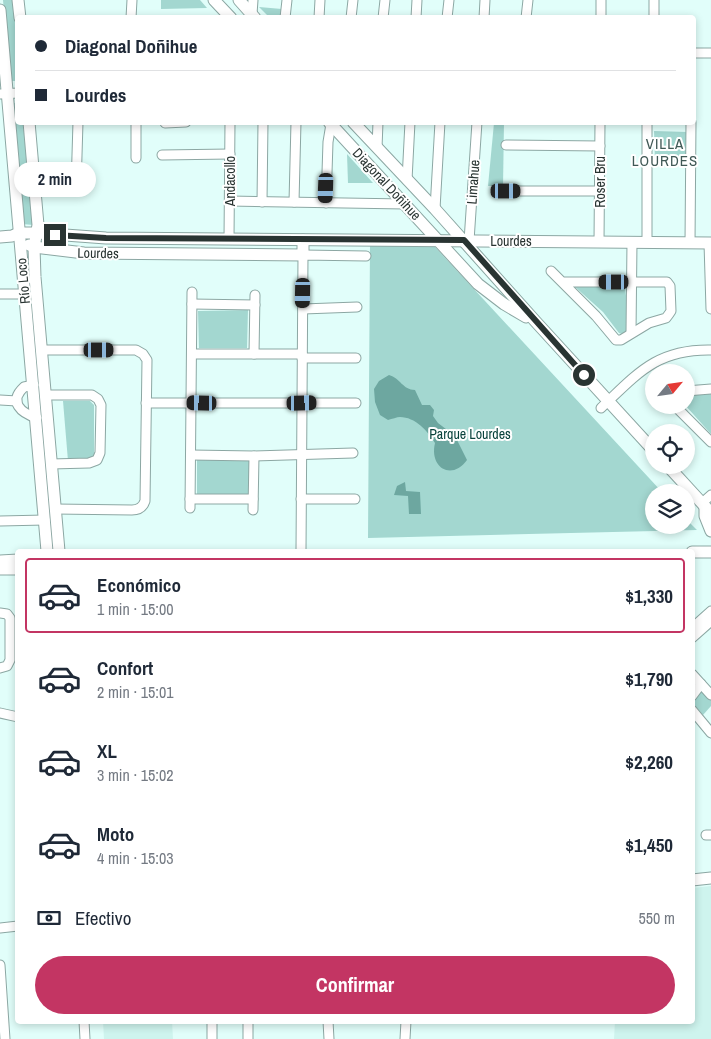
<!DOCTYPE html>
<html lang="es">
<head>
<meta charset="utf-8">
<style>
	:root { --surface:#fff; --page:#f2f2f3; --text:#1f2937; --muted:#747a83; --line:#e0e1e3; --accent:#c33563 }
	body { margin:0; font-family:"Archivo Narrow",sans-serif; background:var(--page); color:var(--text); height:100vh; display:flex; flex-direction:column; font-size:19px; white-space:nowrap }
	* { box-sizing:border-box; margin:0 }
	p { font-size:16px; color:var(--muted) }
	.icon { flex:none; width:28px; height:28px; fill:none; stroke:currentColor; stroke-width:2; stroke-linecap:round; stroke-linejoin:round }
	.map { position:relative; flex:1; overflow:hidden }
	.sheet { position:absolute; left:15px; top:549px; width:680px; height:475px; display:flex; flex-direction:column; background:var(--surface); border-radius:5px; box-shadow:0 2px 8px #0003 }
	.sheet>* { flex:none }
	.guide { position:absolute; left:15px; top:15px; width:681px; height:110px; border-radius:5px; box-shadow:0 2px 8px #0003; display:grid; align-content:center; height:110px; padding:0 20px; background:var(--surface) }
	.needle { width:32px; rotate:61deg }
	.controls { position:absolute; left:645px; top:364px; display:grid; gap:10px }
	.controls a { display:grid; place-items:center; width:50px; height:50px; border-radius:50%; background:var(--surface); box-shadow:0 2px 8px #0003; font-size:25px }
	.end { position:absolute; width:22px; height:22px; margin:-11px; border:6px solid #293432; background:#fff; box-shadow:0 0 0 2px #fff }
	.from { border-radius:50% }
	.bubble { position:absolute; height:35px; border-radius:18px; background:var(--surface); box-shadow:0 2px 8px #0003; font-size:16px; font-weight:800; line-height:35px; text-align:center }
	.car { position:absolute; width:15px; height:30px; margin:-15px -8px; border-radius:6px; box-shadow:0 0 4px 1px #0007; background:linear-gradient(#222 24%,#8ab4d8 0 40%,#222 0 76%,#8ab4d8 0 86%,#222 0) }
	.guide b { display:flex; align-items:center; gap:18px; height:48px; font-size:19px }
	.guide b+b { border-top:1px solid var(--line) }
	.guide i { width:12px; height:12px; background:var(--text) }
	ul { padding:9px 0 0; list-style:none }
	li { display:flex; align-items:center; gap:15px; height:75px; margin:0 10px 8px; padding:0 10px; border:2px solid transparent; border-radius:5px }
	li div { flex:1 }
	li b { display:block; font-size:19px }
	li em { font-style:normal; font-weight:800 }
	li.on { border-color:var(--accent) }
	li>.icon { width:45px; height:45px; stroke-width:1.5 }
	.pay { display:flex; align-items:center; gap:12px; height:55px; padding:0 20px; font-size:19px }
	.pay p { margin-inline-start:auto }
	.cta { display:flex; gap:10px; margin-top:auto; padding:10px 20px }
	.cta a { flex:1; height:58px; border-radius:30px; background:var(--accent); color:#fff; font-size:20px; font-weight:800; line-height:58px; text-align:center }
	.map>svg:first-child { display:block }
	.built { fill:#cef4ee }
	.green { fill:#a3d7d0 }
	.water { fill:#6da7a0 }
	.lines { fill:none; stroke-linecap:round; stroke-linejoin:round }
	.street-casing { stroke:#8ca7a3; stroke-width:11 }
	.secondary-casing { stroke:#8ca7a3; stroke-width:13 }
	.street { stroke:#fff; stroke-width:9 }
	.secondary { stroke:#fff; stroke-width:11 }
	.route { stroke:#293432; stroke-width:6 }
	.labels { text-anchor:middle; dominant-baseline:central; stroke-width:4; stroke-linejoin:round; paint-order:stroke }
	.street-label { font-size:14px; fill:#293432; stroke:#fff }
	.park-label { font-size:14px; fill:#09423c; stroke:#fff }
	.neighbourhood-label { font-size:15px; letter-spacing:1px; fill:#405956; stroke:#fff }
</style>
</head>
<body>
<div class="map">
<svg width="711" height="1039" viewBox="0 0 711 1039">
	<rect width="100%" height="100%" fill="#e1fefa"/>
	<g class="built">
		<path d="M711,886V1039H614L615,1021H692L693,888Z"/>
		<path d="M103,1021H172L173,1039H104Z"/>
	</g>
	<g class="green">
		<path d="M3,0H14L17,44V81H10Z"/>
		<path d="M161,0H200L207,8L161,9Z"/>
		<path d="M259,7L282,9L281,17H269Z"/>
		<path d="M11,103H17L18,122L23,123L33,225L22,224Z"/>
		<path d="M494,123H504L503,186H488Z"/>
		<path d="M654,131L688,132L687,161L655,162Z"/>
		<path d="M347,154L373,183H348Z"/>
		<path d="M370,245L435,247L662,492H654V525H686V519L697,530L368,538Z"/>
		<path d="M574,286L625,287C626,298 630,318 627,329C626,332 625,332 622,334L619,333L603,312Z"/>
		<path d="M248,310L247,348H199L198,311Z"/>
		<path d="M711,393V434L685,405H686V396Z"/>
		<path d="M63,401H90L94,405V456L90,458L68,461Z"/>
		<path d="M197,457L251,458L250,496L197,497Z"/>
		<path d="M701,689L711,700V706L703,715L693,703V697Z"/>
	</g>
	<g class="water">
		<path d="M389,375C400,378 403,390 415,390L422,405H430L434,410L433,416L438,423L455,436L467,460C452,481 429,468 435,443C428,431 415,417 400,417C397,417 392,419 388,420L380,415L375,402L374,389L379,381Z"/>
		<path d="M405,482L406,491L420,492L421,514H409L408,496L394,495L397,486Z"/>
	</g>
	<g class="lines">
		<g class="street-casing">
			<g id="street">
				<path d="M252,14L253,0"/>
				<path d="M131,18L132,0"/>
				<path d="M285,18L287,0"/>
				<path d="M319,18L320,0"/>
				<path d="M351,18L353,0"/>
				<path d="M383,18L385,0"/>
				<path d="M416,18L417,0"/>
				<path d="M447,18L449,0"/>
				<path d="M484,18L485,0"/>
				<path d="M526,18L528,0"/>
				<path d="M601,18V0"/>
				<path d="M654,18V0"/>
				<path d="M694,53H711"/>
				<path d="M0,94L18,93"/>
				<path d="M647,122V242"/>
				<path d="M165,123L186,122"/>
				<path d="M506,145L600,146"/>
				<path d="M377,148L378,122"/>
				<path d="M162,155L230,154"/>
				<path d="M136,158V122"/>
				<path d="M407,180L410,122"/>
				<path d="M76,188L78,122"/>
				<path d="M502,191H600"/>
				<path d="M230,201L405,204"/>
				<path d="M262,202L263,122"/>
				<path d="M294,202L296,122"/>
				<path d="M326,203L328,142L331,124"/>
				<path d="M435,209L440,122"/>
				<path d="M229,239L230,122"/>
				<path d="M469,241L477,122"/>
				<path d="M599,242L600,122"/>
				<path d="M690,243L691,122"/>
				<path d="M709,243L711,309"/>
				<path d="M551,271L596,316L616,340H621L649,323L666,318L669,314L671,311L670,286L667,282H563"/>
				<path d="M0,294H24"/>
				<path d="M192,304L255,305"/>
				<path d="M303,309L357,307"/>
				<path d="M631,333L632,242"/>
				<path d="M41,350H136L143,354L147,360L145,501C143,507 139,510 132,510L55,509"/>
				<path d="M192,354H302"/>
				<path d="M254,354L255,295"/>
				<path d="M302,358H356"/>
				<path d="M34,385L24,387C8,402 21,413 37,418"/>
				<path d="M686,391L711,389"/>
				<path d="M45,395H92L98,399L101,405L100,453L97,460L89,463L51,464"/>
				<path d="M0,400L17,401"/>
				<path d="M146,403H356"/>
				<path d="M674,405L711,442"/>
				<path d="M601,408C638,373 657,349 711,350"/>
				<path d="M191,455L254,456L353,453"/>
				<path d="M190,499H253"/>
				<path d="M301,499H355"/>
				<path d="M702,503L711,495"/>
				<path d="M190,508L192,292"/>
				<path d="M253,510L254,456"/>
				<path d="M0,521L45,520"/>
				<path d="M301,551L303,255L366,256"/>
				<path d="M0,613L7,614L10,618V660L7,666L0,668"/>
				<path d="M692,628L711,611"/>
				<path d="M692,638L711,621"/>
				<path d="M692,674L711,695"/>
				<path d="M692,696L701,684"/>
				<path d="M692,710L711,733"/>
				<path d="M0,713L18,717"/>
				<path d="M706,835H711"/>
				<path d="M0,928L18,926"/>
				<path d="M0,965L5,1039"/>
				<path d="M84,1021L85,1039"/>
				<path d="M212,1021V1039"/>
				<path d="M248,1021V1039"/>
				<path d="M328,1021L329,1039"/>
				<path d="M405,1039L406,1021"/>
			</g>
		</g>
		<g class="secondary-casing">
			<g id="secondary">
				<path d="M18,0L20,18"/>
				<path d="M214,0L231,18"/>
				<path d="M239,0L255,18"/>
				<path d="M0,10L47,551"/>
				<path d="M29,122L38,225L34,247L35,277L59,551"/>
				<path d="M329,122L478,284L504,304L526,317"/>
				<path d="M353,122L435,209L536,322L654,451"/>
				<path d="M0,237L12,236L19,233H38L106,238L711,243"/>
				<path d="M29,245L34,247L84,253L303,255V240"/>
				<path d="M667,465L711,513"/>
				<path d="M705,507V516L711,531"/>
				<path d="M692,552H711"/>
				<path d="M0,561L18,560"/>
				<path d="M0,569H18"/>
				<path d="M692,880L711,878"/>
			</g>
		</g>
		<use href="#street" class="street"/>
		<use href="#secondary" class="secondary"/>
	</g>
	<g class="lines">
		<path class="route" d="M55,235L106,238L464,240L584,375"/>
	</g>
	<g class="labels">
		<g class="street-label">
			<text transform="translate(230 181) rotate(-90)">Andacollo</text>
			<text transform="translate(473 182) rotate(-86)">Limahue</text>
			<text transform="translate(600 182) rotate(-90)">Roser Bru</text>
			<text transform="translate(387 184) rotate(47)">Diagonal Doñihue</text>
			<text x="511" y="241">Lourdes</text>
			<text transform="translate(98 253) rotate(1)">Lourdes</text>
			<text transform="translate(23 281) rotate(-95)">Río Loco</text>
		</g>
		<g class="park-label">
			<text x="470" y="434">Parque Lourdes</text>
		</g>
		<g class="neighbourhood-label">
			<text x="665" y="143">VILLA<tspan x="665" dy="17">LOURDES</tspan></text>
		</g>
	</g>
</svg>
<div class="controls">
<a><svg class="needle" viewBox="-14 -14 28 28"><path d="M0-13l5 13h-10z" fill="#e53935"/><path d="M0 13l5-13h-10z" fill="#747a83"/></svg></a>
<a><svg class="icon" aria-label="locate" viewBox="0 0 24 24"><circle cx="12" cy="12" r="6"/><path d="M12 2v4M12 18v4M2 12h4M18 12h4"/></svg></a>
<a><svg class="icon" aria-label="layers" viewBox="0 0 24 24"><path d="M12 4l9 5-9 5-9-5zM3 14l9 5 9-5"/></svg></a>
</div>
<i class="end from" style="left:584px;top:375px"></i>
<i class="end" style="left:55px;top:235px"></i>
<div class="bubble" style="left:14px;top:162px;width:82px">2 min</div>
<i class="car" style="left:326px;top:188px;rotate:182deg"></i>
<i class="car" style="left:506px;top:191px;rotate:90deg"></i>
<i class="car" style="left:614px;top:282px;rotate:270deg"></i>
<i class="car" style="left:303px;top:293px;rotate:181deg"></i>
<i class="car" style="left:99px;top:350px;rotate:90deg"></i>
<i class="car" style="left:202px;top:403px;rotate:271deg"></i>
<i class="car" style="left:302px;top:403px;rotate:89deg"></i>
<div class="guide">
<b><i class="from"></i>Diagonal Doñihue</b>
<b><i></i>Lourdes</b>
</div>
<section class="sheet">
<ul>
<li class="on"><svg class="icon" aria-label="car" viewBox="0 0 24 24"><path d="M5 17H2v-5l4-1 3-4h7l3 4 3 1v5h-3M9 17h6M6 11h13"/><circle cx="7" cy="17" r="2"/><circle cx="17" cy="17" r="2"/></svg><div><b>Económico</b><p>1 min · 15:00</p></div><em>$1,330</em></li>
<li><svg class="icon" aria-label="car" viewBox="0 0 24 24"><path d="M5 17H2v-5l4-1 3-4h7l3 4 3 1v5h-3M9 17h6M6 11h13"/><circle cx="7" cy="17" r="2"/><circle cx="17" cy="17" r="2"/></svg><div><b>Confort</b><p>2 min · 15:01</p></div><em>$1,790</em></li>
<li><svg class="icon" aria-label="car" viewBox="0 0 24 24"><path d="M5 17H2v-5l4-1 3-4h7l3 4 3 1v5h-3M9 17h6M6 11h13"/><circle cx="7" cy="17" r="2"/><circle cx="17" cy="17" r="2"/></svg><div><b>XL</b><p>3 min · 15:02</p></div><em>$2,260</em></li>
<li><svg class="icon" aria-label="car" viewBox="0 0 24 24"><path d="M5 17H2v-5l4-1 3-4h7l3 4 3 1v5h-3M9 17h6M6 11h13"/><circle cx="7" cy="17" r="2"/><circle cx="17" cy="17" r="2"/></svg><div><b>Moto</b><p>4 min · 15:03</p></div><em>$1,450</em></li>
</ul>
<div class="pay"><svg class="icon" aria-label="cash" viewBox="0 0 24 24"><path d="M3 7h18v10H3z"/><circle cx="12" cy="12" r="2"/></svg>Efectivo<p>550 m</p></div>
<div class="cta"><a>Confirmar</a></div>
</section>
</div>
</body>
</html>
